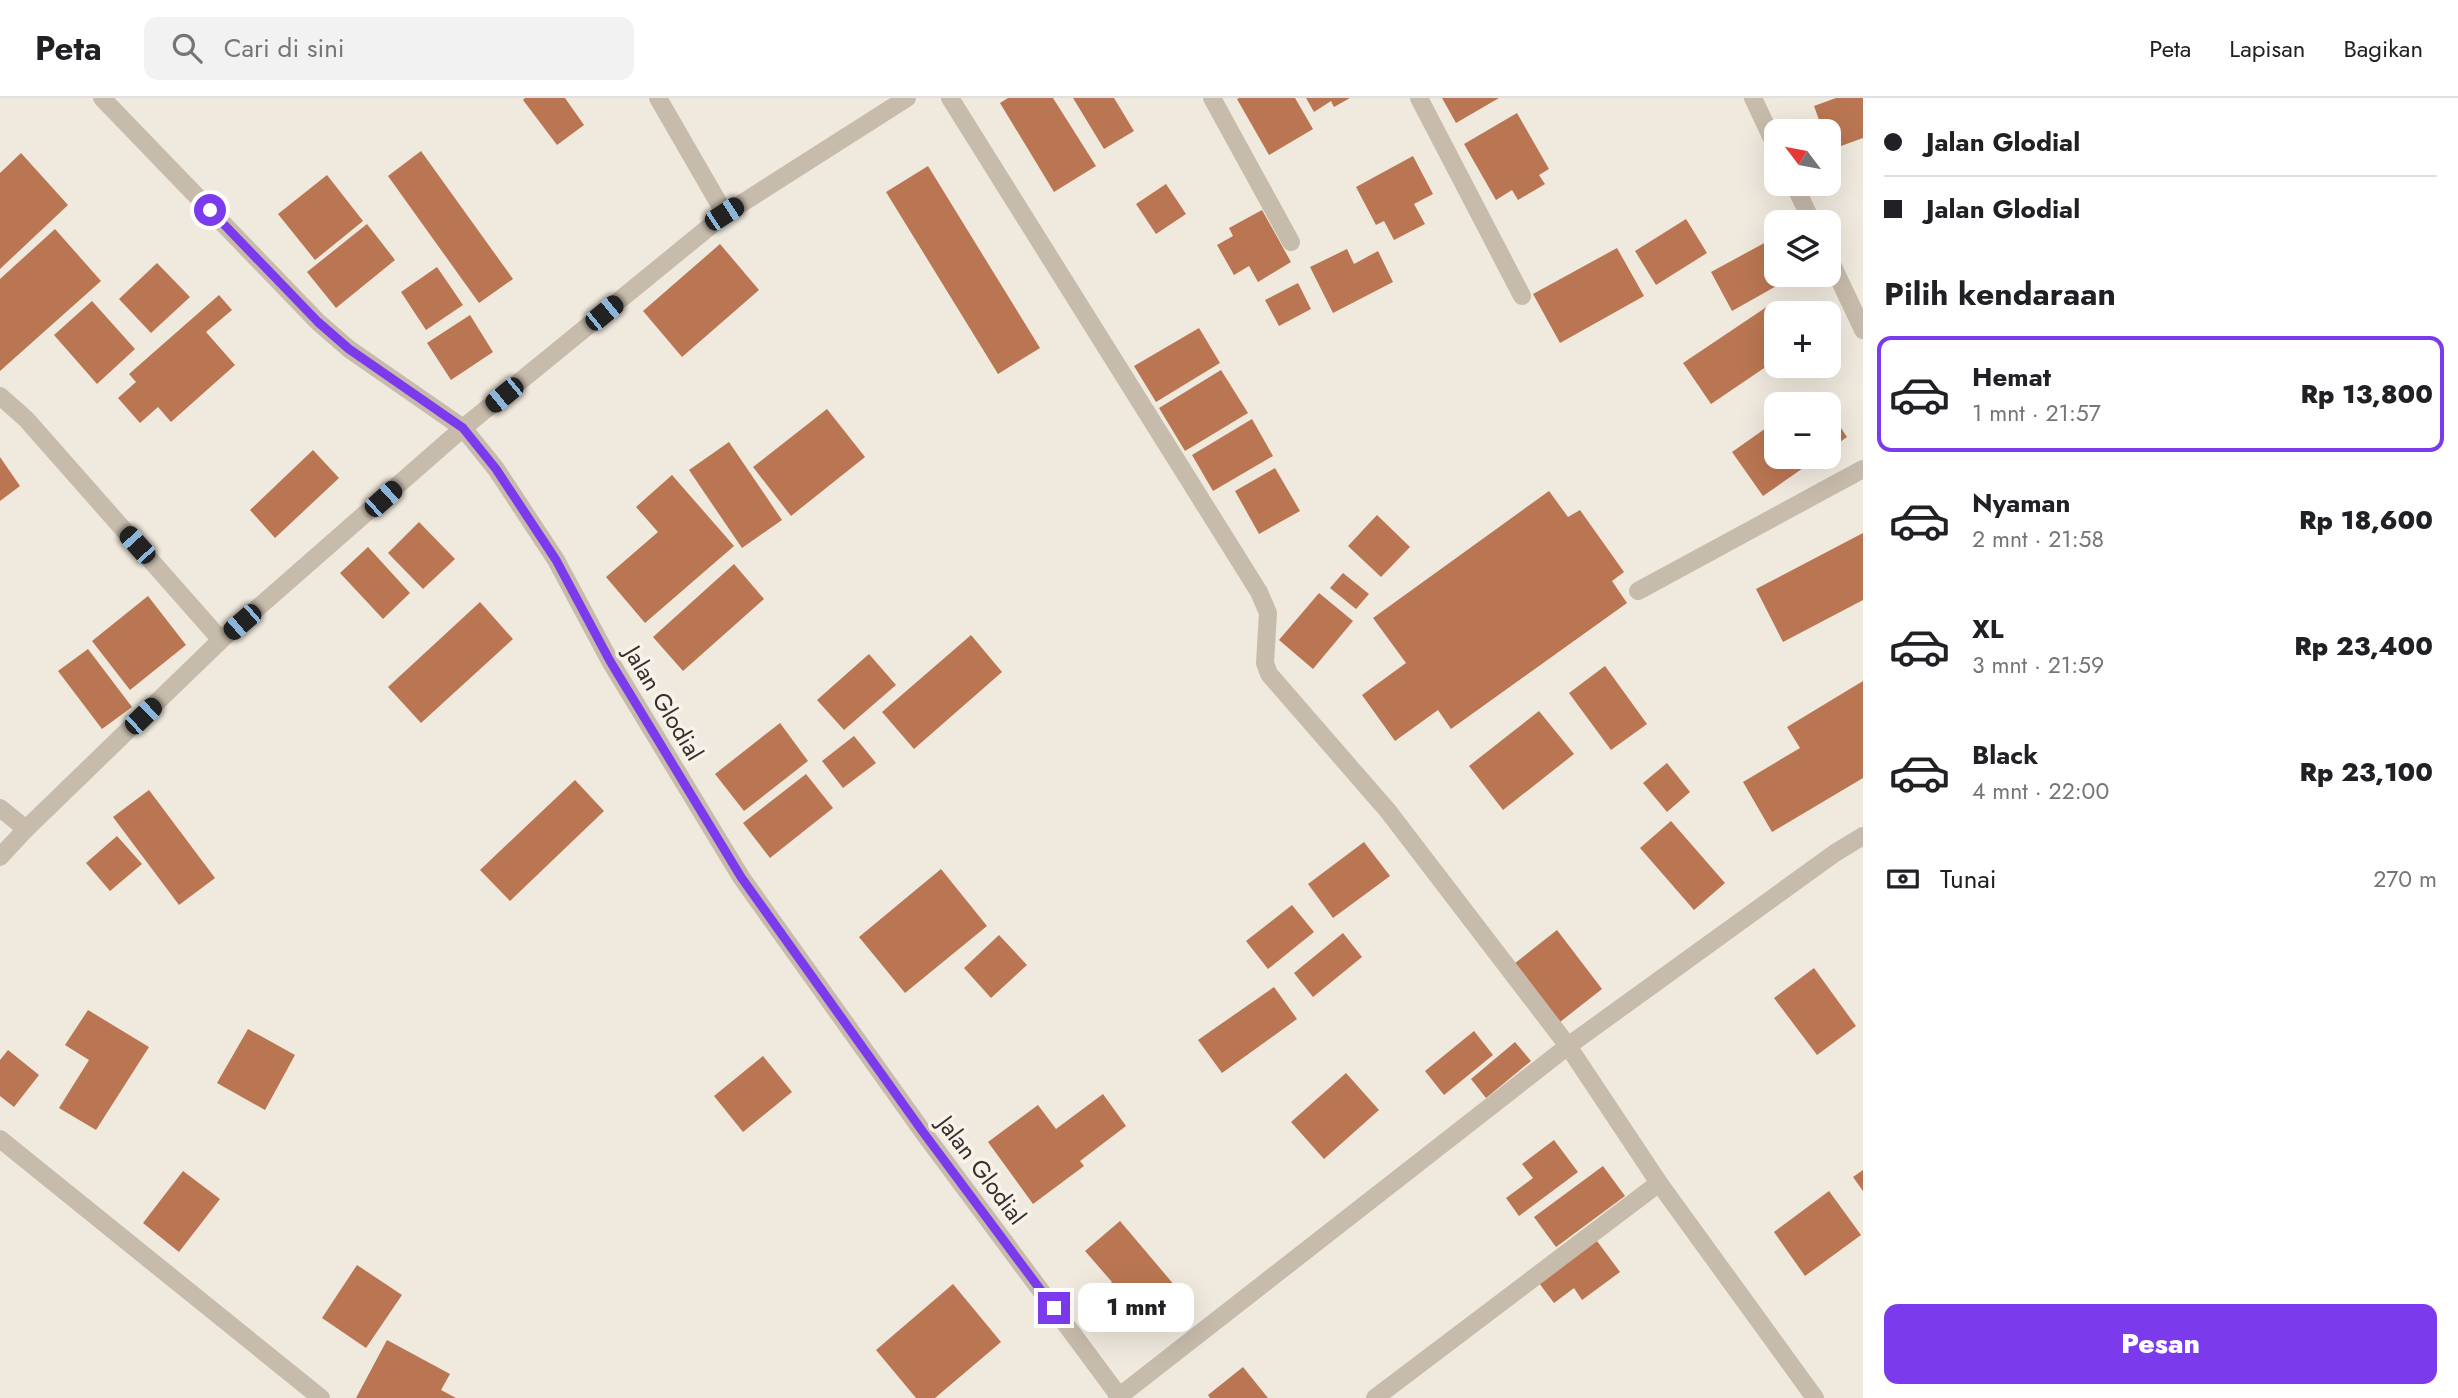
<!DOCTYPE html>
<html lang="id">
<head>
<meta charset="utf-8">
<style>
	:root { --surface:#fff; --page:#f2f2f2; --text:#202124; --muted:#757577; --line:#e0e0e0; --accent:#7c3aed }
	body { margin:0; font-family:Jost,sans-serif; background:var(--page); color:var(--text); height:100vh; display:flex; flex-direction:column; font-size:26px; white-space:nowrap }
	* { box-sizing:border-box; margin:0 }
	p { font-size:23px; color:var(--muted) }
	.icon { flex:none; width:38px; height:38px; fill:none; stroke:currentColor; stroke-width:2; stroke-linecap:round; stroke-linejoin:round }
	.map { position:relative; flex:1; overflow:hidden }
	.side { display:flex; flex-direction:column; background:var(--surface); width:595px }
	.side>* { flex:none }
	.hud { display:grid; align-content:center; height:154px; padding:0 21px; background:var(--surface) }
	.needle { width:46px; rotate:302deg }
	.fabs { position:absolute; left:1764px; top:21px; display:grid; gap:14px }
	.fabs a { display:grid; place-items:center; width:77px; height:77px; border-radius:14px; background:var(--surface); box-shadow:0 7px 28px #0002; font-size:35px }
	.end { position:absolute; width:32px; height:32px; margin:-16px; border:9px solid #7c3aed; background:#fff; box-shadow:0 0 0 4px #fff }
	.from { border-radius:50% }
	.bubble { position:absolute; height:49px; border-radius:14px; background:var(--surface); box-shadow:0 7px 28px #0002; font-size:23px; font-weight:800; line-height:49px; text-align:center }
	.car { position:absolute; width:21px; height:42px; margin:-21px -10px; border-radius:9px; box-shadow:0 0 5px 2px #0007; background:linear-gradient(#222 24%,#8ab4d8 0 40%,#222 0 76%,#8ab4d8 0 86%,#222 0) }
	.hud b { display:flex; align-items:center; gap:24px; height:66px; font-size:26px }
	.hud b+b { border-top:2px solid var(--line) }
	.hud i { width:18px; height:18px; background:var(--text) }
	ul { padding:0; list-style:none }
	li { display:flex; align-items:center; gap:21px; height:116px; margin:0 14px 10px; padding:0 7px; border:4px solid transparent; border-radius:14px }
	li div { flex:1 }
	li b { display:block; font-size:26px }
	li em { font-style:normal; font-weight:800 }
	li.current { border-color:var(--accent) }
	li>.icon { width:63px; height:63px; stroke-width:1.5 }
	h2 { padding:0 21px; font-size:32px; line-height:84px }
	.pay { display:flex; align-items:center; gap:18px; height:77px; padding:0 21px; font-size:26px }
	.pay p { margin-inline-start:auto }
	.action { display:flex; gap:14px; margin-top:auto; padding:14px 21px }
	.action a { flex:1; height:80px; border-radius:14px; background:var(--accent); color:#fff; font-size:28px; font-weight:800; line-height:80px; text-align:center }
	header { display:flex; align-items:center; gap:42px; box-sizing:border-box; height:98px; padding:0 35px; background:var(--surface); border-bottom:2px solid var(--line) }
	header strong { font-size:33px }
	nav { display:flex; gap:38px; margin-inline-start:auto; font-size:24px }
	.search { width:490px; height:63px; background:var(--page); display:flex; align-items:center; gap:18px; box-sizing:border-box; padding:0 24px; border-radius:14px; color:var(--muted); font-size:26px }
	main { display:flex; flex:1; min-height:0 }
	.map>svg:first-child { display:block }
	.building { fill:#ba7652 }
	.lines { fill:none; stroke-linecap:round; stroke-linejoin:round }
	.service { stroke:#c7bbab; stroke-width:18 }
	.minor { stroke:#c7bbab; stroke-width:18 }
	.tertiary { stroke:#c7bbab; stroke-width:18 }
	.route { stroke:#7c3aed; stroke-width:9 }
	.labels { text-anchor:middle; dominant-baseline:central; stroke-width:7; stroke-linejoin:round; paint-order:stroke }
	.street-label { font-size:24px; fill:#362f2a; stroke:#f8f3ea }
</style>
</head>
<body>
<header>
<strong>Peta</strong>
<div class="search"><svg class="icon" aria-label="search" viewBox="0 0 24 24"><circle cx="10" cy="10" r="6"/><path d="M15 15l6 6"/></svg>Cari di sini</div>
<nav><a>Peta</a><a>Lapisan</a><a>Bagikan</a></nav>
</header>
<main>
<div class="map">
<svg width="1863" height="1300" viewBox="0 0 1863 1300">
	<rect width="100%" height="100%" fill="#f0e9de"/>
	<g class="building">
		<path d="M525,0H565L584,27L557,47L523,2Z"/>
		<path d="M1008,0H1053L1096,68L1054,94L1000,5Z"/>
		<path d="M1073,0H1114L1134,33L1104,51Z"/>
		<path d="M1239,0H1295L1313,31L1269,57L1237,1Z"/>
		<path d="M1306,0H1350L1334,9L1331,3L1314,14Z"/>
		<path d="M1442,0H1499L1456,25Z"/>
		<path d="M1836,0H1863V40L1830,52L1829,33H1823L1814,8Z"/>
		<path d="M1517,15L1549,71L1539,77L1545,86L1518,102L1512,92L1496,102L1464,46Z"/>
		<path d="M421,53L513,181L479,205L388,78Z"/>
		<path d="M21,55L68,107L0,171V75Z"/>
		<path d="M1413,58L1433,96L1414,106L1425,126L1394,142L1384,123L1376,127L1356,89Z"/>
		<path d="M928,68L1040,250L998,276L886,94Z"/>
		<path d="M327,77L363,123L315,162L278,116Z"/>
		<path d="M1166,86L1186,116L1156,136L1136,106Z"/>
		<path d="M1262,112L1291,164L1258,184L1249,168L1234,177L1217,147L1233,138L1229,130Z"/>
		<path d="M1686,121L1707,155L1656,187L1635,153Z"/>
		<path d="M367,126L395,162L336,210L307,174Z"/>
		<path d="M55,131L101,183L0,273V181Z"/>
		<path d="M1768,143L1776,158V177H1787L1789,181L1732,213L1711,174Z"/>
		<path d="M720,146L759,192L682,259L643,213Z"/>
		<path d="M1617,150L1644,198L1560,245L1533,196Z"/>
		<path d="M1347,151L1354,166L1378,153L1393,184L1333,215L1310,169Z"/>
		<path d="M157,165L190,199L151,235L119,201Z"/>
		<path d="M437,169L463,207L426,232L401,194Z"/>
		<path d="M1298,185L1311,211L1279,228L1265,202Z"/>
		<path d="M219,197L232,212L206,234L235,267L171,324L158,309L140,325L118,300L136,284L129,276Z"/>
		<path d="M92,203L135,251L97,286L54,237Z"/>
		<path d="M1774,204L1781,215H1776V262L1711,306L1683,265Z"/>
		<path d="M470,217L493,254L451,282L427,245Z"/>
		<path d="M1199,230L1220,265L1156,304L1134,268Z"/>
		<path d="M1221,272L1248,315L1185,353L1159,310Z"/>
		<path d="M1817,295L1825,306H1800Z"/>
		<path d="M827,311L865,359L791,418L753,369Z"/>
		<path d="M1829,312L1847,339L1829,352Z"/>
		<path d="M1252,321L1273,358L1213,393L1192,357Z"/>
		<path d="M1776,323V359H1819L1763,398L1732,354Z"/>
		<path d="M729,344L782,422L742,450L689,372Z"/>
		<path d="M313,352L339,380L275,440L250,412Z"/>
		<path d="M0,359L20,388L0,403Z"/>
		<path d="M1275,370L1300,413L1259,436L1235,393Z"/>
		<path d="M672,377L734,448L645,525L606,479L658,434L636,409Z"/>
		<path d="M1549,393L1568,419L1580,412L1624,474L1612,483L1627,505L1451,631L1438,612L1395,643L1362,597L1406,565L1373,520Z"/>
		<path d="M1377,417L1410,449L1381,479L1348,448Z"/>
		<path d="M419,424L455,461L423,491L388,455Z"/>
		<path d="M1863,435V502L1783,544L1756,491Z"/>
		<path d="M368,449L410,495L383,521L340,475Z"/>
		<path d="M734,466L764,501L683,573L653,539Z"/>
		<path d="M1343,475L1369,496L1356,511L1330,490Z"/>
		<path d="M1319,495L1353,523L1313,571L1279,542Z"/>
		<path d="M148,498L186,547L130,592L92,543Z"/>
		<path d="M480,504L513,541L421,625L388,589Z"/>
		<path d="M971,537L1002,574L914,651L882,614Z"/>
		<path d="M88,551L132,609L102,631L58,573Z"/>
		<path d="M869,556L896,587L844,632L817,602Z"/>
		<path d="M1605,568L1647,626L1611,652L1569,595Z"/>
		<path d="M1863,583V680L1772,734L1743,684L1800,650L1787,629Z"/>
		<path d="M1539,613L1574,656L1503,712L1469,668Z"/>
		<path d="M780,625L808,663L744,713L715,676Z"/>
		<path d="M854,638L876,665L843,690L822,663Z"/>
		<path d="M1667,665L1690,694L1667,714L1643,685Z"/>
		<path d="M806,676L833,710L770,760L743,725Z"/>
		<path d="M575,682L604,713L510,803L480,772Z"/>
		<path d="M149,692L215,780L179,807L113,719Z"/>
		<path d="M1671,723L1725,785L1694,812L1640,750Z"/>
		<path d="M117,738L142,766L110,793L86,765Z"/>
		<path d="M1364,744L1390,778L1333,820L1308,786Z"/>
		<path d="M941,771L987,828L905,895L859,839Z"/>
		<path d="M1292,807L1314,834L1268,871L1246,843Z"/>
		<path d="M1557,832L1602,891L1560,924L1514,866Z"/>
		<path d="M1343,835L1362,859L1313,899L1294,875Z"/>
		<path d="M999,837L1027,867L991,900L964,870Z"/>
		<path d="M1814,870L1856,928L1817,957L1774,900Z"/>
		<path d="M1274,889L1297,921L1222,975L1198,942Z"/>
		<path d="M88,912L149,949L96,1032L59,1010L89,962L65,947Z"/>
		<path d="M248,931L295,957L265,1012L217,985Z"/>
		<path d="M1474,933L1493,957L1444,997L1425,973Z"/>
		<path d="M1515,944L1531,963L1486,1000L1471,981Z"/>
		<path d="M8,952L39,977L14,1009L0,998V962Z"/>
		<path d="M763,958L792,994L743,1034L714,998Z"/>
		<path d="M1346,975L1379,1012L1324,1061L1291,1024Z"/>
		<path d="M1103,996L1126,1028L1080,1063L1084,1068L1033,1106L988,1044L1038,1007L1056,1031Z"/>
		<path d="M1554,1042L1578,1074L1519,1118L1506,1100L1533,1080L1522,1066Z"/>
		<path d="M1603,1068L1625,1098L1556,1149L1534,1119Z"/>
		<path d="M1863,1072V1093L1853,1079Z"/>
		<path d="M183,1073L220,1101L179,1154L143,1125Z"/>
		<path d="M1829,1093L1861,1137L1805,1178L1774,1134Z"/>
		<path d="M1120,1123L1181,1195L1146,1225L1132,1209L1115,1223L1095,1199L1112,1184L1085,1153Z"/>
		<path d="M1597,1143L1620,1174L1582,1202L1574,1190L1554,1205L1539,1185Z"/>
		<path d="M357,1167L402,1197L366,1250L322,1220Z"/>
		<path d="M953,1186L1001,1244L935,1300H916L876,1252Z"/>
		<path d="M387,1242L450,1276L441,1292L456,1300H356Z"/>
		<path d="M1243,1269L1268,1300H1210L1208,1297Z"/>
	</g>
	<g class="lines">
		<path class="service" d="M1638,493L1863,371"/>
		<g class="minor">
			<path d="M102,0L318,224L349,251L463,330L496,371L556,462L610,563L741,779L923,1034L1119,1298"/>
			<path d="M658,0L725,116"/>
			<path d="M950,0L1259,494L1268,515L1265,565L1269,576L1388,713L1568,948L1659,1085L1815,1300"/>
			<path d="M1212,0L1291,144"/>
			<path d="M1419,0L1522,198"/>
			<path d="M1753,0L1776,49"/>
			<path d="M1794,86L1812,124"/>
			<path d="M1829,160L1863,232"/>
			<path d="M0,298L26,321L221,542"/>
			<path d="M0,710L26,731"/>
			<path d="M0,759L26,731L221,542L463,330L725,116L907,0"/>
			<path d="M0,1041L321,1300"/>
			<path d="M1375,1300L1659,1085"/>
		</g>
		<path class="tertiary" d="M1117,1300L1568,948L1835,755L1863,738"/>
	</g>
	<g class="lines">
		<path class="route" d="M210,112L318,224L349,251L463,330L496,371L556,462L610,563L741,779L923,1034L1054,1210"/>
	</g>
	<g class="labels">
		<g class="street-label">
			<text transform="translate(664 605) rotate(59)">Jalan Glodial</text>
			<text transform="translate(982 1072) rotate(53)">Jalan Glodial</text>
		</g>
	</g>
</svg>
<div class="fabs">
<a><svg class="needle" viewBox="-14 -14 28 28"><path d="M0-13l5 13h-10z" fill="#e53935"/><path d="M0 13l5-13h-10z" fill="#757577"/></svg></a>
<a><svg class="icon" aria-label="layers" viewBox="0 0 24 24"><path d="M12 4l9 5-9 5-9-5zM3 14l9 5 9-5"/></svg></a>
<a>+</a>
<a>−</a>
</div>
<i class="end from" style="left:210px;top:112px"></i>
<i class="end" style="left:1054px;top:1210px"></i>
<div class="bubble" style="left:1078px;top:1185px;width:116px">1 mnt</div>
<i class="car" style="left:724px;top:116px;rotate:57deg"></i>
<i class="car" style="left:604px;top:215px;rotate:51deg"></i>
<i class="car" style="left:504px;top:297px;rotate:231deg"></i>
<i class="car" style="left:383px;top:401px;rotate:48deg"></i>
<i class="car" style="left:137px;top:447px;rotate:318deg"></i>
<i class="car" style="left:242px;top:524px;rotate:229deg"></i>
<i class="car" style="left:143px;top:618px;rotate:46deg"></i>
</div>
<section class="side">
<div class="hud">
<b><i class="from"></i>Jalan Glodial</b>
<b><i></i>Jalan Glodial</b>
</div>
<h2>Pilih kendaraan</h2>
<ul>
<li class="current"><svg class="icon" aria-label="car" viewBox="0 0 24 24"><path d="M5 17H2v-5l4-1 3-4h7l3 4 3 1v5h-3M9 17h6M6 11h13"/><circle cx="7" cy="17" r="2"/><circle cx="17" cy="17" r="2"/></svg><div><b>Hemat</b><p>1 mnt · 21:57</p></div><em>Rp 13,800</em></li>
<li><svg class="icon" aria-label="car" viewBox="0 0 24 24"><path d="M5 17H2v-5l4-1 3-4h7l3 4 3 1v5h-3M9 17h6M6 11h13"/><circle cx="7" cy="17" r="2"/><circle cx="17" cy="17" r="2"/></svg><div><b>Nyaman</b><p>2 mnt · 21:58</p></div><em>Rp 18,600</em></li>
<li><svg class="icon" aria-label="car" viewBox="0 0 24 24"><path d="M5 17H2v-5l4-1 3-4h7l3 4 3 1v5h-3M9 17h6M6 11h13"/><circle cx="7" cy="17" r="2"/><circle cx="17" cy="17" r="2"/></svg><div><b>XL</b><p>3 mnt · 21:59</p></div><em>Rp 23,400</em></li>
<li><svg class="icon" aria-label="car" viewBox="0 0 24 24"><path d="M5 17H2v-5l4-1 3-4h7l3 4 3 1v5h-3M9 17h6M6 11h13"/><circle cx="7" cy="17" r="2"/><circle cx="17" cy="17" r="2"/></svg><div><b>Black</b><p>4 mnt · 22:00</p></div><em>Rp 23,100</em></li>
</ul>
<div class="pay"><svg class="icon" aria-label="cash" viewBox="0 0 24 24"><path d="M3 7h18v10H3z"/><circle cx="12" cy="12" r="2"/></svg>Tunai<p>270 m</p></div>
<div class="action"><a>Pesan</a></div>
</section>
</main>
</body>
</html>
